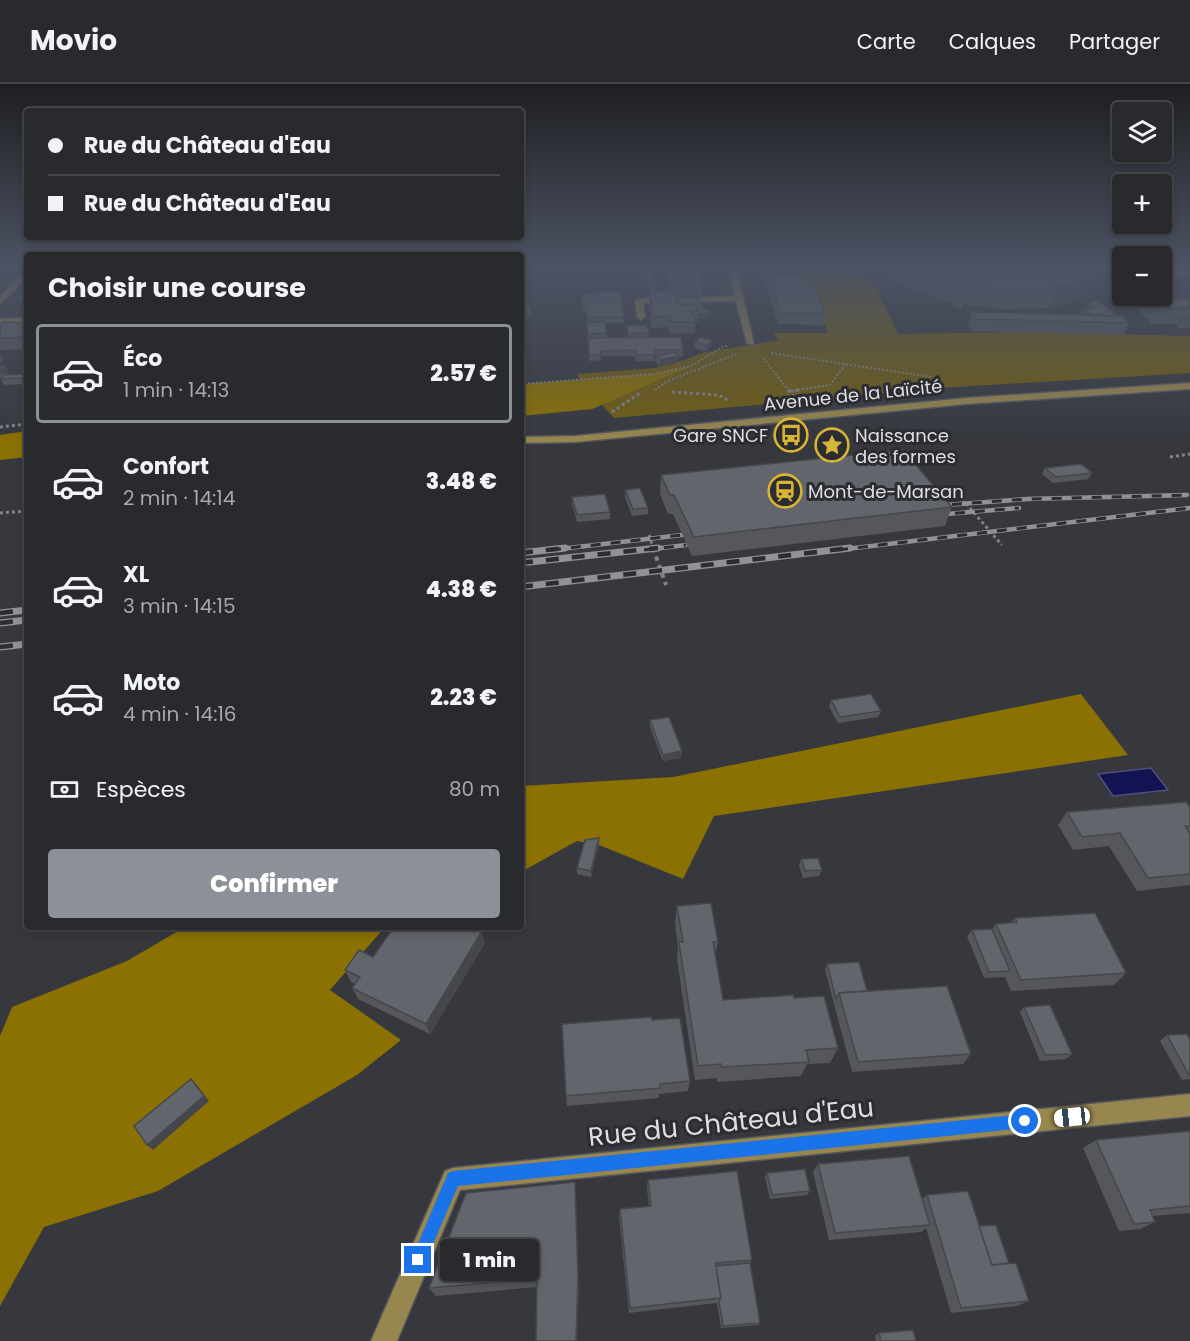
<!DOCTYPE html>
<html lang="fr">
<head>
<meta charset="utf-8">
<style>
	:root { --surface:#282a2e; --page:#34363a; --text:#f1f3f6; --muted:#a5a7aa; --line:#44464a; --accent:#8c9099 }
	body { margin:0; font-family:Poppins,sans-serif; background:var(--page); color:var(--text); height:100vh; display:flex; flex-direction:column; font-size:22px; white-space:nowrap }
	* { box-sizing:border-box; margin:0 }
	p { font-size:20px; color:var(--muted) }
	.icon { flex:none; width:33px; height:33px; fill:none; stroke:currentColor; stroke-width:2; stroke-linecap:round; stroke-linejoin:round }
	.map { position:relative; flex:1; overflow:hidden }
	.drawer { position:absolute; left:24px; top:168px; width:500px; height:678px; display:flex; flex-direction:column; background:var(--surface); border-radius:6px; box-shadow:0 3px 9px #0003,0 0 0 2px var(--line) }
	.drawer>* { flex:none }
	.guide { position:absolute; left:24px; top:24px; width:500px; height:132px; border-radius:6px; box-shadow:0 3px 9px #0003,0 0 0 2px var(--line); display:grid; align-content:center; height:132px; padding:0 24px; background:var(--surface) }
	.controls { position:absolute; left:1112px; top:18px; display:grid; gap:12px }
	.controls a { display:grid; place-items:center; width:60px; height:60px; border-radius:6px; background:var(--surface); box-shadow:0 3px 9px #0003,0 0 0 2px var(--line); font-size:30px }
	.end { position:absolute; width:27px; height:27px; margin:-14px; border:8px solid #1a73e8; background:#fff; box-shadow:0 0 0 3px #fff }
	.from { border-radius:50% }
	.bubble { position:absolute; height:42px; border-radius:6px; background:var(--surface); box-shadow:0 3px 9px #0003,0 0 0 2px var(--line); font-size:20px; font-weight:800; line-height:42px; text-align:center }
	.car { position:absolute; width:18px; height:36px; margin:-18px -9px; border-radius:8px; box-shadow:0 0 4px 2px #0007; background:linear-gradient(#fff 24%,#345 0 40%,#fff 0 76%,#345 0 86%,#fff 0) }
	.guide b { display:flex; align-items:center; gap:21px; height:57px; font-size:22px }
	.guide b+b { border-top:2px solid var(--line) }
	.guide i { width:15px; height:15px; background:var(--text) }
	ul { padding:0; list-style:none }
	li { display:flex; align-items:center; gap:18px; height:99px; margin:0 12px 9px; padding:0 12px; border:3px solid transparent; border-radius:6px }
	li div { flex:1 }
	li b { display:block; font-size:22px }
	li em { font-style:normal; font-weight:800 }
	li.selected { border-color:var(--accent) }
	li>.icon { width:54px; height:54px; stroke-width:1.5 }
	h2 { padding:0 24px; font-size:27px; line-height:72px }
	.pay { display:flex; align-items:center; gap:15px; height:66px; padding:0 24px; font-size:22px }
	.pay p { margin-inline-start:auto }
	.primary-button { display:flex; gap:12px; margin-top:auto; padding:12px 24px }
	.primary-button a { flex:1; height:69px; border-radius:6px; background:var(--accent); color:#fff; font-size:24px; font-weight:800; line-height:69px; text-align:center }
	header { display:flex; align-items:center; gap:36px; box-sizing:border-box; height:84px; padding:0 30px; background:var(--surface); border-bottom:2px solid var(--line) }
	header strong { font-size:28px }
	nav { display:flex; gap:33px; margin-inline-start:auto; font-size:21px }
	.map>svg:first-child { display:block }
	.green { fill:#715d11 }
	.forest { fill:#8b7101 }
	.water { fill:#131354; stroke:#50507f; stroke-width:1.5 }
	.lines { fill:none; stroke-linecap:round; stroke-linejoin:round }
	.minor-casing { stroke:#54565c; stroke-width:3 }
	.path-far2 { stroke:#838489; stroke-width:2; stroke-dasharray:2 2; stroke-linecap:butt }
	.path-far1 { stroke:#838489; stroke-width:3; stroke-dasharray:3 3; stroke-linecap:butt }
	.path { stroke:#838489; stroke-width:4; stroke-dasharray:4.5 4.5; stroke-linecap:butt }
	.minor { fill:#97864e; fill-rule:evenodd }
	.rail-far1-casing { stroke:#919297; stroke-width:4.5 }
	.rail-casing { stroke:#919297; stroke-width:7 }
	.rail-far1 { stroke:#2c2d33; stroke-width:3; stroke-dasharray:10; stroke-linecap:butt }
	.rail { stroke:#2c2d33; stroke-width:4.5; stroke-dasharray:13; stroke-linecap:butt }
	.wall { fill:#55575d }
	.shaded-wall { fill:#45474c }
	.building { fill:#63656c; stroke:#45474c; stroke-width:1.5 }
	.route { fill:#1a73e8 }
	.labels { text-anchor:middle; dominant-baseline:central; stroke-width:6; stroke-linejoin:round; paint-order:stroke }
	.far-street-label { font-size:18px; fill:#dedfe3; stroke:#2c2d33 }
	.far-poi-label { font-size:18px; fill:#dedfe3; stroke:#2c2d33; text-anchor:start }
	.near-street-label { font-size:26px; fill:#dedfe3; stroke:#2c2d33 }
</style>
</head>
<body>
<header>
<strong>Movio</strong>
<nav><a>Carte</a><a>Calques</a><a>Partager</a></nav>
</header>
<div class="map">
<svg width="1190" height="1257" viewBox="0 0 1190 1257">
	<rect width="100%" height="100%" fill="#36383e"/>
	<path class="green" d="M806,188L860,190L875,201L898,250L1019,248L1190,252V289L939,304L614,334L583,300L577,290L654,284L679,278L705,268L779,256L773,249H828Z"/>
	<g class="forest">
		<path d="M691,282L592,325L521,332V300L653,290Z"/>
		<path d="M27,347V373L0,376V351Z"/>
		<path d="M1081,610L1128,671L714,732L683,795L599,761L577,757L521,788V702L673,693Z"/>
		<path d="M185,843H385L330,906L401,956L357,991L158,1107L44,1143L0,1222V952L12,923L127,877Z"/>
	</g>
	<path class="water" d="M1151,684L1168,706L1113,712L1098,690Z"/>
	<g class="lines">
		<g class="minor-casing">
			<g id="minor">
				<path d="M728,182H736L754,261L747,259L736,217L643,219L645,233L641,236L637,233L635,217L639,215L735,212Z"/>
				<path d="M1164,185L1190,188V192L1161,189V186Z"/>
				<path d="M24,187H27V194L0,220V213Z"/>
				<path d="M27,234V240L0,241V235Z"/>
				<path d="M1190,299V305L966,320L575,358L520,359V353L575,352L966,314Z"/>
				<path d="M1190,1010V1032L460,1106L397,1257H371L445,1087L453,1084Z"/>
			</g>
		</g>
		<g class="path-far2">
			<path d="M771,269L932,293L938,297"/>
			<path d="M763,274L789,307"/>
			<path d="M520,300L653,290L691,282L724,262H729"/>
			<path d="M655,306L666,298L736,270"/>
			<path d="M790,307L830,301L845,281"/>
		</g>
		<g class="path-far1">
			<path d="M788,306L794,313"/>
			<path d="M790,307L800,306"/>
			<path d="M672,308L719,311L729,317"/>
			<path d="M612,328L640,309"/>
			<path d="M0,343L27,340"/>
			<path d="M1170,373L1190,370"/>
			<path d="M962,415L1002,461"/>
			<path d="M0,429L27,427"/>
			<path d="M649,451L654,466"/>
		</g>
		<path class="path" d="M653,464L666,501"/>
		<use href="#minor" class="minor"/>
		<g class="rail-far1-casing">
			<g id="rail-far1">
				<path d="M932,422L1027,415L1187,411"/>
				<path d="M935,431L1019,424"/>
				<path d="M551,466L682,451"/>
				<path d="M644,466L686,461"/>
				<path d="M838,466L1190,424"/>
			</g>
		</g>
		<g class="rail-casing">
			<g id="rail">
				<path d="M520,469L565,464"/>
				<path d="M520,479L658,464"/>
				<path d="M520,503L850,464"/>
				<path d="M0,529L27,526"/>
				<path d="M0,539L27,536"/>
				<path d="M0,563L27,560"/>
			</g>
		</g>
		<use href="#rail-far1" class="rail-far1"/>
		<use href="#rail" class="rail"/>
	</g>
	<g class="wall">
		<path d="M643,182H651V190H644Z"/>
		<path d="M666,182H697L702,201L701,212H677L676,208H674L676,213L710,228L709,234L698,235V238H695V249L670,250L669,243L652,244L650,234V224L648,203H656V208H671Z"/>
		<path d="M754,182H768L770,186L769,190L825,229L823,241L778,240L766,201L768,192L756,191L754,185Z"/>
		<path d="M884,182H954L992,190H1027L1050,185L1045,182H1098L1097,186L1089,206L1076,217L1049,224L1000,225L963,220L962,224H955L952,219L906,203L884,186Z"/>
		<path d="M645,190L654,197V202H647L645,196Z"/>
		<path d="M1118,190H1122V209L1113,200Z"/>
		<path d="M27,205V222H22L17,211Z"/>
		<path d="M582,209L624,233V239H605L606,254H628L627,241L649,249L648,254L683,266V272H679L678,277L660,282L655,278L656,272H654V277H636L635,272H601V276L589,277L586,227H582Z"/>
		<path d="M1124,212H1161L1175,215H1190V244H1179L1176,240H1152Z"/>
		<path d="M1088,220L1116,232L1129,239L1124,251L972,247L968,240L971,228L1083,231L1081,230L1083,224H1086Z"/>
		<path d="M520,222H531V233L520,234Z"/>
		<path d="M27,239V265L0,266V240Z"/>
		<path d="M695,258L711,262L706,267L694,264Z"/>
		<path d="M0,282H5L8,288L6,290H25L27,293V298L25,300L4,301L1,295V294H0Z"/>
		<path d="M1045,384L1092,389L1088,395L1053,399L1042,390Z"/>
		<path d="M661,391L952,423L945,442L692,472L673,430H668L660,410Z"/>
		<path d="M625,406L648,424V430L632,432L625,413Z"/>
		<path d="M572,413L610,428V435L577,438L572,420Z"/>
		<path d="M831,616L881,627L878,633L838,639L829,623Z"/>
		<path d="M650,636L682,667L681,674L663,677L650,643Z"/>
		<path d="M1190,723V801L1137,807L1109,762L1073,766L1058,741L1067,728Z"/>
		<path d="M599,754V761L591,793L577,790V784Z"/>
		<path d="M801,775L822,786L819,792L803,794L799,781Z"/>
		<path d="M677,822L718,858L715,871L723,916L794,914L838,964L830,979L807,980L801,992L717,998V994L695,996L677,875L678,864L675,839Z"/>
		<path d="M1015,834L1126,889L1114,901L1011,907L1005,893L984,894L967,852L972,846L992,845L996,840L1012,838Z"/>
		<path d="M485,859L430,950L358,915L352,904L355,900L351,898L345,886L373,873Z"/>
		<path d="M827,880L867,907L971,970L963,980L852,988L825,886Z"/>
		<path d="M1024,923L1072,970L1066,975L1040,977L1020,928Z"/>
		<path d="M652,936L690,997L688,1007L659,1010V1014L567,1022L566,1012Z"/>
		<path d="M1167,951L1190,956V995L1182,996L1160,957Z"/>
		<path d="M1190,1047V1129L1152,1132L1155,1138L1140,1145L1119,1147L1083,1064L1096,1056Z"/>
		<path d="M818,1080L922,1115L927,1111L979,1142L1009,1179L1029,1217L1017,1222L951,1229L926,1144L921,1148L829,1156L813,1088Z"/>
		<path d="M767,1089L810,1107L807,1111L770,1115L765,1093Z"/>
		<path d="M648,1096L752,1176L750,1179L760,1239L758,1241L721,1244L717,1219L629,1229L619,1132L620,1125L649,1122L647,1104Z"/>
		<path d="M466,1109L579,1201L577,1257H536L537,1203L436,1212L429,1204Z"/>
		<path d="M879,1249L916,1257H876L875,1252Z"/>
	</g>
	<g class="shaded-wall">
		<path d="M3,182H9L10,184L0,193V186Z"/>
		<path d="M1097,186L1089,206L1076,217L1049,224L1057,203Z"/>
		<path d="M710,228L709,234L698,235V230Z"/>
		<path d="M712,256L711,262L706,267L707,261Z"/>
		<path d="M1,270L4,276L0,281V272Z"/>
		<path d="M679,272L678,277L660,282V276Z"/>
		<path d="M5,282L8,288L4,294L0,288Z"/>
		<path d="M25,290L27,293V298L25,300L22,294Z"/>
		<path d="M682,667L681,674L663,677V671Z"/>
		<path d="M599,754V761L591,793V787Z"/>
		<path d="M482,847L485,859L430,950L426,940Z"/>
		<path d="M191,995L196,1000L209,1017L153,1066L147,1061Z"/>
		<path d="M576,1110L579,1201L577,1257H576Z"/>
	</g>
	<g class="building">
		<path d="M644,182H651L652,184L645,185Z"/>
		<path d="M667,182H672L676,203H672Z"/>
		<path d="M673,182H697L702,201L678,202Z"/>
		<path d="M755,182H768L770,186H757Z"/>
		<path d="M910,182H954L992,190H1027L1053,185L1055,182H1098L1097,186L1084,196L1057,203L1007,205L966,200L968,203H962L958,198Z"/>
		<path d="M645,190H653L654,197H647Z"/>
		<path d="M768,190L809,191L825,229H780Z"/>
		<path d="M1161,202L1175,215H1162L1159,212H1161Z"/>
		<path d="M648,203H656V207H649Z"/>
		<path d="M27,205V211H17Z"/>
		<path d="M621,208L624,233H587L586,222H582V209Z"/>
		<path d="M649,208H674L679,221H696L699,226L691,227L696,238H671L670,232L652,233L650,223H653Z"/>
		<path d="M1140,212H1159L1162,215H1143Z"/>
		<path d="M676,213H698L703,225H708L710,228L698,230L699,226L696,221H679Z"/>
		<path d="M1150,214L1190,215V224H1159Z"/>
		<path d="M1093,216L1100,219L1112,227L1116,232L1092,231L1083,224H1092L1088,220Z"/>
		<path d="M1141,220H1147L1145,225Z"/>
		<path d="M520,222H531L530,228H520Z"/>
		<path d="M971,228L1122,232L1129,239L976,235Z"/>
		<path d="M1178,235H1189L1190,238H1182Z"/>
		<path d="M2,238L27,239V253L0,254V240Z"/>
		<path d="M587,238H605L606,249L588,250Z"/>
		<path d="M627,241H647L649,249H628Z"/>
		<path d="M681,253L683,266H654V271H636V266L601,267V271H589L588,254Z"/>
		<path d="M700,253L712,256L707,261L695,258Z"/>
		<path d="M674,268L679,272L660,276L656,272Z"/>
		<path d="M0,282H5L0,288Z"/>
		<path d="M25,290L22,294L1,295L4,291Z"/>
		<path d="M903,366L952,423L694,453L674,411H670L661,391Z"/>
		<path d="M1081,380L1092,389L1056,393L1045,384Z"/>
		<path d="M640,404L648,424L633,425L625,406Z"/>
		<path d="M605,410L610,428L577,431L572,413Z"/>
		<path d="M871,610L881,627L840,633L831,616Z"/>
		<path d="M669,633L682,667L663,671L650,636Z"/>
		<path d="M1186,718L1190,723V742H1185L1190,750V790L1148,794L1120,749L1082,753L1067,728Z"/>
		<path d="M599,754L591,787L577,784L585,756Z"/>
		<path d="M818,774L822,786L805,787L801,775Z"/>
		<path d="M711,819L718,858H713L723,916L794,911V914L824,912L838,964L806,966L809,978L721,983V980L698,982L679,858H683L677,822Z"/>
		<path d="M1095,829L1126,889L1021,896L996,840L1017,838L1015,834Z"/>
		<path d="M394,843H472L482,847L426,940L352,904L360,893L345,886L359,866L373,873Z"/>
		<path d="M992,845L1010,887L989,888L972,846Z"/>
		<path d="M859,878L867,907L839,909L836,915L827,880Z"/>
		<path d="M947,902L971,970L858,978L839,909Z"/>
		<path d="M1050,921L1072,970L1045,971L1024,923Z"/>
		<path d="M651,933L652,936L680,934L690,997L660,1000V1004L566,1012L562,940Z"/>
		<path d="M1187,950L1190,956V990L1189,991L1167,951Z"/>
		<path d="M191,995L204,1012L147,1061L134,1042Z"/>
		<path d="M1190,1047V1122L1150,1126L1155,1138L1134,1140L1096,1056Z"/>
		<path d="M909,1072L930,1141L835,1149L818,1080Z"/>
		<path d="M805,1085L810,1107L772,1111L767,1089Z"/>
		<path d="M737,1087L752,1176L716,1179L721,1214L630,1224L620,1125L651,1122L648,1096Z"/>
		<path d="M575,1098L578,1193L576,1257H536L537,1195L429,1204L466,1109Z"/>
		<path d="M968,1107L992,1181L1016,1179L1029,1217L961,1224L927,1111Z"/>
		<path d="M996,1141L1009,1179L992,1181L979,1142Z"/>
		<path d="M750,1179L760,1239L723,1242L719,1217L721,1214L716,1182Z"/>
		<path d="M913,1246L916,1257H881L879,1249Z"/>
	</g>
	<linearGradient id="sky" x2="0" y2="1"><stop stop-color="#1e1f22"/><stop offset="0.51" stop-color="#4c5363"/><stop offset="1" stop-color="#4c5363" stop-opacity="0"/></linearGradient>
	<rect width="1190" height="358" fill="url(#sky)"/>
	<path class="route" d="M1025,1030L1030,1032L1032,1037L1030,1042L1025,1044L458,1102L424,1181L418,1184L413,1181L411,1176L448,1089L453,1087Z"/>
	<defs>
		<g id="bus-ring" transform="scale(1.725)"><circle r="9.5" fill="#2c2d33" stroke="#d7b434" stroke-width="1.5"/><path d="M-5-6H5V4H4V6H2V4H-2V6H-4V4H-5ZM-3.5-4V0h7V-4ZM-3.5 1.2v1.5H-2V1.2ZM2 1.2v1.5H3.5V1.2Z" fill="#d7b434"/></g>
		<g id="sight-ring" transform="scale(1.725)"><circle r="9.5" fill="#2c2d33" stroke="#d7b434" stroke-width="1.5"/><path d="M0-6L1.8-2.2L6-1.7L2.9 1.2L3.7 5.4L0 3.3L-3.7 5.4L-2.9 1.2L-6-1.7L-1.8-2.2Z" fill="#d7b434"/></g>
		<g id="station-ring" transform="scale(1.725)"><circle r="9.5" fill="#2c2d33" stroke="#d7b434" stroke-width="1.5"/><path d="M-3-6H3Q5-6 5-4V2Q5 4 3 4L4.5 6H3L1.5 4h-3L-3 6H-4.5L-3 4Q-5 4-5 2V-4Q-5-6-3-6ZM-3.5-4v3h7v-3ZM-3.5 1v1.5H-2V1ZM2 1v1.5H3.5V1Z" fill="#d7b434"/></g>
	</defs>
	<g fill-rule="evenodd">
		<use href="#bus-ring" x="791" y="351"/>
		<use href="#sight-ring" x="832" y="361"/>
		<use href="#station-ring" x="785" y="407"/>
	</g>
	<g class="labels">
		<g class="far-street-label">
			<text transform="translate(853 311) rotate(-6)">Avenue de la Laïcité</text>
		</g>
		<g class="far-poi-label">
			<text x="768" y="351" text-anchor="end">Gare SNCF</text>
			<text x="855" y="351">Naissance<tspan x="855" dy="21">des formes</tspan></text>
			<text x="808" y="407">Mont-de-Marsan</text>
		</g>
		<g class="near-street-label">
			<text transform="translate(731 1038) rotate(-6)">Rue du Château d'Eau</text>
		</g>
	</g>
</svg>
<div class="controls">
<a><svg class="icon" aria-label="layers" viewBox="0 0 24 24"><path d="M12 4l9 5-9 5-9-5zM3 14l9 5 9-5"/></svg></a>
<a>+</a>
<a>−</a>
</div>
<i class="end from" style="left:1025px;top:1037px"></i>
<i class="end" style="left:418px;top:1176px"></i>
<div class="bubble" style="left:440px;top:1155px;width:99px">1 min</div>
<i class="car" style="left:1072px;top:1033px;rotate:264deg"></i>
<div class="guide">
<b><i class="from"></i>Rue du Château d'Eau</b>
<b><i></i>Rue du Château d'Eau</b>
</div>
<section class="drawer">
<h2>Choisir une course</h2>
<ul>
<li class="selected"><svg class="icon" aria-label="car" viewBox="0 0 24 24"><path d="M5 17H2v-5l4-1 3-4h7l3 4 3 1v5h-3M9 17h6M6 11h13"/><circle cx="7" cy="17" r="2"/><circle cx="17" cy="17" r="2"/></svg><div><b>Éco</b><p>1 min · 14:13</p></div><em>2.57 €</em></li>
<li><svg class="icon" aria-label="car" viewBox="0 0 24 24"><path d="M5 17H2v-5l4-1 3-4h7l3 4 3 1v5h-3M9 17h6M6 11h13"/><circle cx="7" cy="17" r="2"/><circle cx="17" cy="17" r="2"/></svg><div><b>Confort</b><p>2 min · 14:14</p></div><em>3.48 €</em></li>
<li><svg class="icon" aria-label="car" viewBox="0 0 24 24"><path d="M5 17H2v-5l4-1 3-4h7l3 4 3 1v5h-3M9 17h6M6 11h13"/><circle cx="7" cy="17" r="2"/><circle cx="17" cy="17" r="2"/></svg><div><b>XL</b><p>3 min · 14:15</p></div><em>4.38 €</em></li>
<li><svg class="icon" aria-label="car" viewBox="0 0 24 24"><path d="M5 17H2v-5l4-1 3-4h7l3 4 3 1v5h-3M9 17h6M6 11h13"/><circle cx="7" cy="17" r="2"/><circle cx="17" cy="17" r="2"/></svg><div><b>Moto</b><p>4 min · 14:16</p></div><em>2.23 €</em></li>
</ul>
<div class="pay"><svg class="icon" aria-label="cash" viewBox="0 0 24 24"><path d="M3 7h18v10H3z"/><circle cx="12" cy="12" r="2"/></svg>Espèces<p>80 m</p></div>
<div class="primary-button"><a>Confirmer</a></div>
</section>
</div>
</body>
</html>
